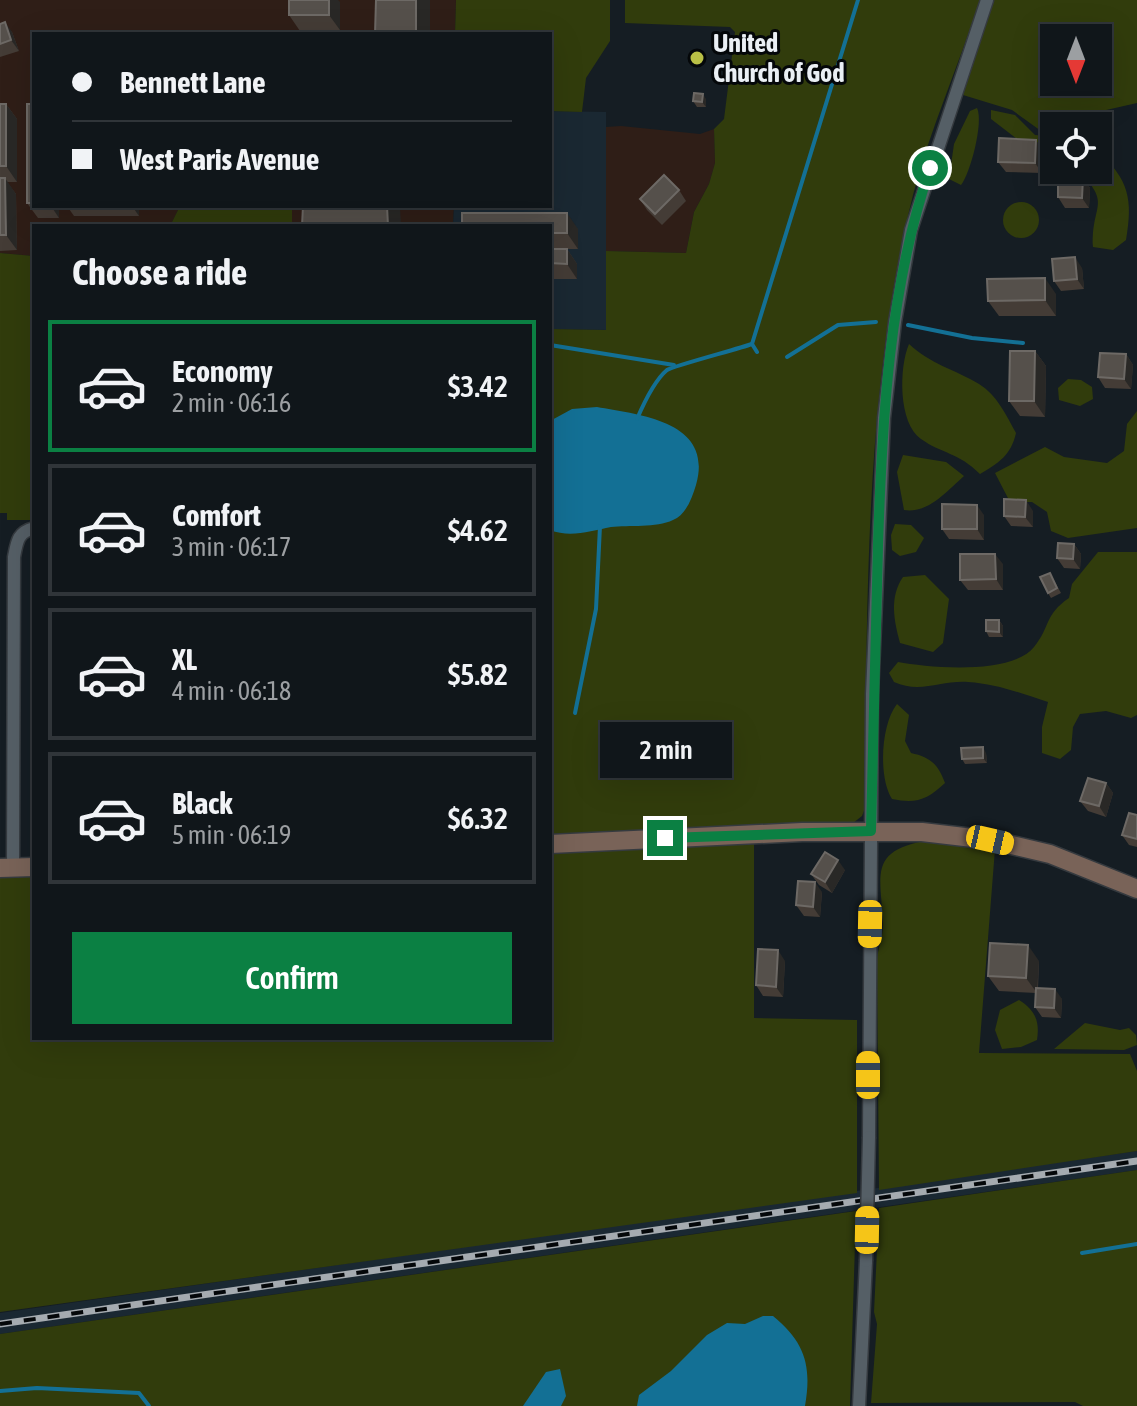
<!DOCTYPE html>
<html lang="en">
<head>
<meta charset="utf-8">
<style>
	:root { --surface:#10161a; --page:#1e2327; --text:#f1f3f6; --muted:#9c9fa2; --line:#303539; --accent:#0b8043 }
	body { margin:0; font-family:"Asap Condensed",sans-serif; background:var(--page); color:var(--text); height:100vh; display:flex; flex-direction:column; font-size:30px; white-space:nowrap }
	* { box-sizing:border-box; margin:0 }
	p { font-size:26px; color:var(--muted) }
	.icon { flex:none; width:44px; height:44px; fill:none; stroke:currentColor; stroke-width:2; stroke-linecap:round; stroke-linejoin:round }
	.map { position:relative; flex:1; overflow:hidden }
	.sheet { position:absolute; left:32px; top:224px; width:520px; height:816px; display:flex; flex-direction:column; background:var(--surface); border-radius:0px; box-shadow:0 8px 32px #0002,0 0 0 2px var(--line) }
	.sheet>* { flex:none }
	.hud { position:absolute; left:32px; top:32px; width:520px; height:176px; border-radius:0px; box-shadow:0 8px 32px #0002,0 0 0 2px var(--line); display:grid; align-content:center; height:176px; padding:0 40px; background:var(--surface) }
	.needle { width:52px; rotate:180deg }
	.fabs { position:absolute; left:1040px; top:24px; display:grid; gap:16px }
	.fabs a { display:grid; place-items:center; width:72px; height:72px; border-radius:0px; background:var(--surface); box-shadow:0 8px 32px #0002,0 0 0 2px var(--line); font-size:40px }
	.end { position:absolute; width:36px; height:36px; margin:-18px; border:10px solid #0b8043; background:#fff; box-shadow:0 0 0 4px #fff }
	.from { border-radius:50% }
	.bubble { position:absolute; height:56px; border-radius:0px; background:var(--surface); box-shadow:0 8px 32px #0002,0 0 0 2px var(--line); font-size:26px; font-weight:600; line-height:56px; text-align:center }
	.car { position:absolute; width:24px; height:48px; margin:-24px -12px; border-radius:10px; box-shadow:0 0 6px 2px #0007; background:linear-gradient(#f5c518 24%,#345 0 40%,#f5c518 0 76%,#345 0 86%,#f5c518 0) }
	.hud b { display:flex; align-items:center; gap:28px; height:76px; font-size:30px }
	.hud b+b { border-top:2px solid var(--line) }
	.hud i { width:20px; height:20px; background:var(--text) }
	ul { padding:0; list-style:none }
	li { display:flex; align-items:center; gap:24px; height:132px; margin:0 16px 12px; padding:0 24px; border:4px solid var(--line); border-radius:0px }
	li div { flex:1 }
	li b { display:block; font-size:30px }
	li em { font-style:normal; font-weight:600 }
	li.selected { border-color:var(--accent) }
	li>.icon { width:72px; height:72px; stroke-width:1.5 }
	h2 { padding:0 40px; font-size:36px; line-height:96px }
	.action { display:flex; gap:16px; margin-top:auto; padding:16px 40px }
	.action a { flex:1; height:92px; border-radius:0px; background:var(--accent); color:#fff; font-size:32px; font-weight:600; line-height:92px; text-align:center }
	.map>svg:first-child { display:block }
	.commercial { fill:#2f1e17 }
	.built { fill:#1a2832 }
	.green { fill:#313c0c; fill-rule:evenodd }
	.water { fill:#137095 }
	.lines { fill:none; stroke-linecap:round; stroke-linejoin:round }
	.stream { stroke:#137095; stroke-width:4 }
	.street-casing { stroke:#353a3f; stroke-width:15 }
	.secondary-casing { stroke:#353a3f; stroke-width:21 }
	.street { stroke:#555f66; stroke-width:12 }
	.secondary { stroke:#796358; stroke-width:18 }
	.rail-casing { stroke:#a5abb0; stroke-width:7 }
	.rail { stroke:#040709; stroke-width:4; stroke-dasharray:12; stroke-linecap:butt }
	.street-bridge-casing { stroke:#353a3f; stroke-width:15; stroke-linecap:butt }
	.street-bridge { stroke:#555f66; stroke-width:12 }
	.wall { fill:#443c36 }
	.shaded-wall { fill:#292826 }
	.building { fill:#55504b; stroke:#6d6965; stroke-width:2 }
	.route { stroke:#0b8043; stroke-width:10 }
	.poi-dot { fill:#b9c046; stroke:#040709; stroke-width:3 }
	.labels { text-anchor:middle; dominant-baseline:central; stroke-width:6; stroke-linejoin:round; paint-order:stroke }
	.poi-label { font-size:26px; font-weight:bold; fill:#eaeff4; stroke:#040709; text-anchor:start }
</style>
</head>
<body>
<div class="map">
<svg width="1137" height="1406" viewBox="0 0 1137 1406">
	<rect width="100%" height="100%" fill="#151d23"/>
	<g class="commercial">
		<path d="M0,0H456L455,34H34V206H180L170,226H34V256L0,253Z"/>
		<path d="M621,126L700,134L714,129L715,163L709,184L694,212L686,253L606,251V127Z"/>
		<path d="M292,206H454L453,226H292Z"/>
	</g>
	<g class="built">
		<path d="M550,111L606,112V330L550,329V226H453L454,206H550Z"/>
		<path d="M1137,1151V1170L0,1334V1313Z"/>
	</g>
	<g class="green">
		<path d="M456,0H610V41L586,78L582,112L550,111V34H455Z"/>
		<path d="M625,0H980C959,65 930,129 913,195C864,390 867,607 865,808L862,816L853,823L550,837V329L606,330V251L686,253L694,212L709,184L715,163L714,129L724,119L735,32L730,27L625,23Z"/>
		<path d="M994,0H1137V103L1093,113L1081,126H1054V131H1041L1012,110L963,95ZM1098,38V82H1054V38Z"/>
		<path d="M977,108C984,122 970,174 961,185L949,179L954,144L970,111Z"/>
		<path d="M991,110L1015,115L1035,135L1047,136L1050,144L1026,146L991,119Z"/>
		<path d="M1098,151C1129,180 1133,199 1126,240L1113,250L1093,247C1091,203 1113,206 1078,170H1098Z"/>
		<circle cx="1021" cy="220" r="18"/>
		<path d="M180,206H292V226H170Z"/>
		<path d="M0,253L34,256V520H7V513H0Z"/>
		<path d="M909,344C930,364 954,369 979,384C997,395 1006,415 1016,433C1011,455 999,463 980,474C958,452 942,454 921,439C898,423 899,367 909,344Z"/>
		<path d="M1068,379L1081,380L1092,387L1093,399L1080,406L1059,400L1058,388Z"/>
		<path d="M1137,411V528L1068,538L1051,531L1047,512L1032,502H1010L995,473L1045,447L1064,457L1107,463L1124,451L1127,424Z"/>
		<path d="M903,455L946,462L964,476C947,491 928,514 904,510L897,472Z"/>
		<path d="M895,524L911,525L924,538L916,552L900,556L892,550L891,535Z"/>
		<path d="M1098,552H1137V715L1131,718L1106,711L1080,714L1073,727L1071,750L1060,759L1042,753V727L1048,702C1020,693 997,684 968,682C942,680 920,694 894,682L889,673L898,662C930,668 1012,675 1034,647C1051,626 1044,615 1069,598L1072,584Z"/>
		<path d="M925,575L949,599L943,643L933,652L900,643C894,621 889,597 903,577Z"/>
		<path d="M897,704L909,715L905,741L911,753C930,757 938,764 945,783C927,800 916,804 892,799C878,777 881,724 897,704Z"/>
		<path d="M925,841L995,849L979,1053L1130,1054L1137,1071V1151L879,1190L877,960C878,947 884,935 883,922C881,877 868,851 925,841Z"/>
		<path d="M754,842V1018L857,1020V1193L0,1312V877L34,875V1038H550V852Z"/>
		<path d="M1019,1000C1035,1010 1040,1021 1037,1040L1021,1047L1002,1049L995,1030L1000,1010Z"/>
		<path d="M1085,1023L1120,1030L1129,1028L1136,1035L1137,1045L1124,1050L1054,1049Z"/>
		<path d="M1137,1170V1406H1083L1075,1402L871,1403L877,1324L874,1312L879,1208Z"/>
		<path d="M856,1211L850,1406H0V1334Z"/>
	</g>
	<g class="water">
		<path d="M597,407C642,415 714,422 696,485C692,498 686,515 673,520C656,528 629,525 611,527C591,531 570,538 550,530V421L572,409Z"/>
		<path d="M763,1316H773C805,1342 812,1366 805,1406H637L639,1395L671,1371L707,1335L727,1323L745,1324Z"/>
		<path d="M560,1369L566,1396L561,1406H523L546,1372Z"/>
	</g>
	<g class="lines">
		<g class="stream">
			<path d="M908,325L972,338L1023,343"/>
			<path d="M550,345L674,365"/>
			<path d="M757,352L752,344L858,0"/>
			<path d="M787,357L838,325L876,322"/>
			<path d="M637,419C643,405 655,380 667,370C673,366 738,349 752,344"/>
			<path d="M575,713L596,609L600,526"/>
			<path d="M1082,1253L1137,1244"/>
			<path d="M0,1391L37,1388L139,1393L149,1406"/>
		</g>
		<g class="street-casing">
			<g id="street">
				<path d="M13,868L14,557C17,541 18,532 34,528"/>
				<path d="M869,1137L872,694L884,418L895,322L911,230L987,0"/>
				<path d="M859,1406L866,1261"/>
			</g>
		</g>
		<g class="secondary-casing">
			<g id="secondary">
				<path d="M550,844L802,832H922L990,840L1050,854L1137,889"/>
				<path d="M0,868L34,867"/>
			</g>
		</g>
		<use href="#street" class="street"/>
		<use href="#secondary" class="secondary"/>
		<g class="rail-casing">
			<path id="rail" d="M0,1324L1137,1161"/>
		</g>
		<use href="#rail" class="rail"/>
		<g class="street-bridge-casing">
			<path id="street-bridge" d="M866,1261L869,1137"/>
		</g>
		<use href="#street-bridge" class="street-bridge"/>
	</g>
	<g class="wall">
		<path d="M340,2V30L300,31L289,15Z"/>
		<path d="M0,24L12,32L19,51L0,57Z"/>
		<path d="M706,99V107H697L693,101Z"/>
		<path d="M0,104H6L17,119V182H7L16,194L17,250L0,251Z"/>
		<path d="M34,104V206H59V218H38L27,203Z"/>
		<path d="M1043,150L1042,173L1006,172L998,162Z"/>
		<path d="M1083,178L1090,188L1089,208H1065L1058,197Z"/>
		<path d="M679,190L686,201L662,225L647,210L640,199Z"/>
		<path d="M67,206H139V216H74Z"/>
		<path d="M550,226L578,229V249H550Z"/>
		<path d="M550,249H567L577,264V279H550Z"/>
		<path d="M1082,268L1084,289L1061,291L1054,281Z"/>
		<path d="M1056,294V316H999L988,301Z"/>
		<path d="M1035,351L1046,366L1045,417L1020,416L1009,401Z"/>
		<path d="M1126,354L1133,365L1131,389L1105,388L1098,377Z"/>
		<path d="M1033,511V527L1011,526L1004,516Z"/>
		<path d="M984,515V540L949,539L942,529Z"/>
		<path d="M1074,544L1081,554L1080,569L1064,568L1057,558Z"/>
		<path d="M1003,564V590H968L960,580Z"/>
		<path d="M1050,573L1061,593L1051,598L1048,593Z"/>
		<path d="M999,620L1003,626V637H989L986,631Z"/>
		<path d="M986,753L987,763L965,764L962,759Z"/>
		<path d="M1106,783L1113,793L1106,817L1088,811L1080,801Z"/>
		<path d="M1137,815V847L1129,845L1122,835Z"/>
		<path d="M845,870L832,893L819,885L811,874Z"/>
		<path d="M822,892L820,917L804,916L796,905Z"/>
		<path d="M785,961L783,997L763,996L756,985Z"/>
		<path d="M1039,961L1038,988L1062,999L1061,1018L1042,1017L1035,1007L1036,993L999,991L988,976Z"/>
	</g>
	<g class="shaded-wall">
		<path d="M329,0H338L340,2V30L329,15Z"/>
		<rect x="416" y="0" width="14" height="34"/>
		<path d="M5,22L12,32L19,51L11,40Z"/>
		<path d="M703,94L706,99V107L702,102Z"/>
		<path d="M6,104L17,119V182L6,166Z"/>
		<path d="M1036,140L1043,150L1042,173L1035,163Z"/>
		<path d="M5,178L16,194L17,250L6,235Z"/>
		<path d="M1083,178L1090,188L1089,208L1082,198Z"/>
		<path d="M51,206H59V218Z"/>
		<path d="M132,206H139V216Z"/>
		<path d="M387,206H400L401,226H388Z"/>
		<path d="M567,213L578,229V249L567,233Z"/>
		<path d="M567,249L577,264V279L567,264Z"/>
		<path d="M1075,257L1082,268L1084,289L1077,279Z"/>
		<path d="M1045,278L1056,294V316L1045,300Z"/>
		<path d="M1035,351L1046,366L1045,417L1034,401Z"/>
		<path d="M1126,354L1133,365L1131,389L1124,379Z"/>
		<path d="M1026,500L1033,511V527L1025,517Z"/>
		<path d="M977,505L984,515V540L977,529Z"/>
		<path d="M1074,544L1081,554L1080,569L1073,559Z"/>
		<path d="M995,554L1003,564V590L996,579Z"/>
		<path d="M999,620L1003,626V637L999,632Z"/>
		<path d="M983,747L986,753L987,763L983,758Z"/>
		<path d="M1106,783L1113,793L1106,817L1099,806Z"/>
		<path d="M838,860L845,870L832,893L825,882Z"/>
		<path d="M815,882L822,892L820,917L813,907Z"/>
		<path d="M1028,945L1039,961L1037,993L1026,978Z"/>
		<path d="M778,950L785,961L783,997L776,987Z"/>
		<path d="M1055,989L1062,999L1061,1018L1054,1008Z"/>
	</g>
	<g class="building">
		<rect x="289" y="0" width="40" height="15"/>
		<path d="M376,0H416V34H375Z"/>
		<path d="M5,22L11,40L0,44V24Z"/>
		<path d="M694,93L703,94L702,102L693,101Z"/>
		<rect x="0" y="104" width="6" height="62"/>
		<rect x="27" y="104" width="7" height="99"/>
		<path d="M999,138L1036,140L1035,163L998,162Z"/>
		<path d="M664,175L679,190L655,214L640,199Z"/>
		<path d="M1058,177L1083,178L1082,198L1058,197Z"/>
		<path d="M0,178H5L6,235H0Z"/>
		<path d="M303,206H387L388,226H302Z"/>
		<path d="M462,213H567V233H550V226H462Z"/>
		<path d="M550,249H567V264L550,263Z"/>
		<path d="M1075,257L1077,279L1054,281L1052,259Z"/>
		<path d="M1045,278V300L988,301L987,279Z"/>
		<path d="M1010,351H1035L1034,401H1009Z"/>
		<path d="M1100,353L1126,354L1124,379L1098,377Z"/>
		<path d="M1004,499L1026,500L1025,517L1004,516Z"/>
		<path d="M942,504L977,505V529H942Z"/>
		<path d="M1058,543L1074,544L1073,559L1057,558Z"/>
		<path d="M960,554H995L996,579L960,580Z"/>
		<path d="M1050,573L1057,588L1048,593L1040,577Z"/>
		<path d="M986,620H999V632L986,631Z"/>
		<path d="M983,747V758L962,759L961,748Z"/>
		<path d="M1088,778L1106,783L1099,806L1080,801Z"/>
		<path d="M1129,813L1137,815V839L1122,835Z"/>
		<path d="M825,852L838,860L825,882L811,874Z"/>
		<path d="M798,881L815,882L813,907L796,905Z"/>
		<path d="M990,943L1028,945L1026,978L988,976Z"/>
		<path d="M758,949L778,950L776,987L756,985Z"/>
		<path d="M1036,988L1055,989L1054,1008L1035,1007Z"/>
	</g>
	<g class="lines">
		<path class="route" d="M665,838L871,831C873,736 875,641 878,545C882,419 889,289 930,168"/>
	</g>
	<circle class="poi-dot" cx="697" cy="58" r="8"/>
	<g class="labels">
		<g class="poi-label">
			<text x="713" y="43">United<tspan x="713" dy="30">Church of God</tspan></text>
		</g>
	</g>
</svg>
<div class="fabs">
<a><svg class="needle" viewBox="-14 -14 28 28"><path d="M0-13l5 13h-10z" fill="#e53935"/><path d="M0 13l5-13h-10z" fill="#9c9fa2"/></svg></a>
<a><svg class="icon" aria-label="locate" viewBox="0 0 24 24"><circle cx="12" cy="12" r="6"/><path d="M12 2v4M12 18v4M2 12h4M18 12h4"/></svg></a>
</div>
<i class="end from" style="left:930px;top:168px"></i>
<i class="end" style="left:665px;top:838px"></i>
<div class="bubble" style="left:600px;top:722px;width:132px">2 min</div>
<i class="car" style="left:990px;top:840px;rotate:103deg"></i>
<i class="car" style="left:870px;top:924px;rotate:181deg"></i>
<i class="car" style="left:868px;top:1075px;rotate:0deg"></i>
<i class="car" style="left:867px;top:1230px;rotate:1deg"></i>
<div class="hud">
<b><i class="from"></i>Bennett Lane</b>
<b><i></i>West Paris Avenue</b>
</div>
<section class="sheet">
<h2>Choose a ride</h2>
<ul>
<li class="selected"><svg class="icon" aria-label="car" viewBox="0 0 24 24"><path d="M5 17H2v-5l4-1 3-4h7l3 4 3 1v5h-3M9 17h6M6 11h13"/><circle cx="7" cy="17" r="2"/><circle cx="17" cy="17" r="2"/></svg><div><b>Economy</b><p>2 min · 06:16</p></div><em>$3.42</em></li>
<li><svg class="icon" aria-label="car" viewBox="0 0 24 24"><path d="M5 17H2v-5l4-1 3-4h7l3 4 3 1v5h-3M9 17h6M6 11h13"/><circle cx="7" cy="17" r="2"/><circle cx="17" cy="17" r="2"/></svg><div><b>Comfort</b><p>3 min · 06:17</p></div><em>$4.62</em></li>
<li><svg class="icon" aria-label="car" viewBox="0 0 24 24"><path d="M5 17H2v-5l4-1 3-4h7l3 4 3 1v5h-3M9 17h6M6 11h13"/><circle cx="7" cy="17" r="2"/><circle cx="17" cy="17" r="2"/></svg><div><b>XL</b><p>4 min · 06:18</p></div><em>$5.82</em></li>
<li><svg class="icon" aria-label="car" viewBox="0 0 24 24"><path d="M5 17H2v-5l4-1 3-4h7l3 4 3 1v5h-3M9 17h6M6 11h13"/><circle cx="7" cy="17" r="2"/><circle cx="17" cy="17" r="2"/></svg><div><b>Black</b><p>5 min · 06:19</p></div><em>$6.32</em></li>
</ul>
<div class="action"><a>Confirm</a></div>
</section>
</div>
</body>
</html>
